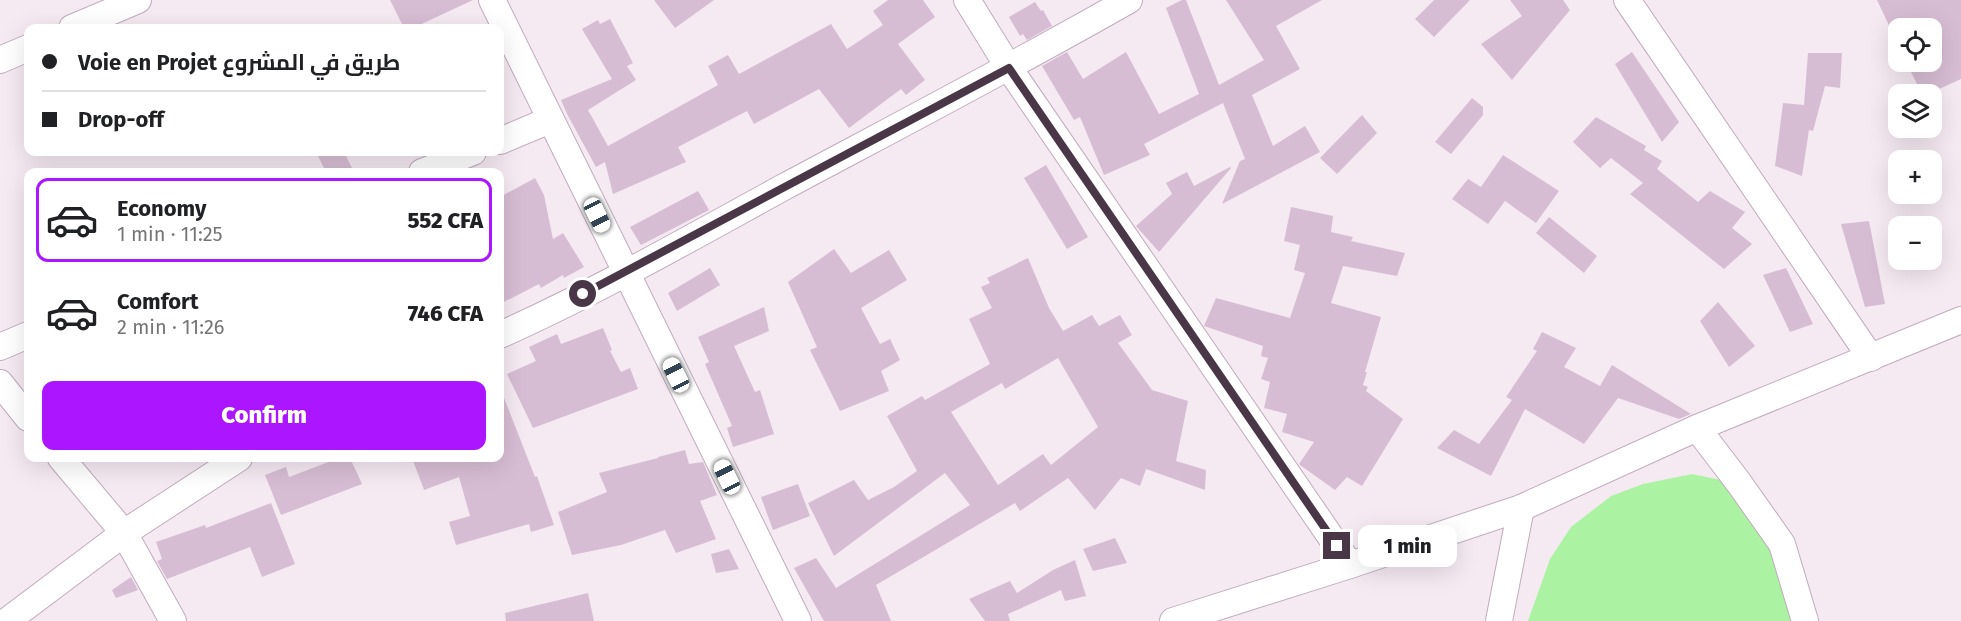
<!DOCTYPE html>
<html lang="en">
<head>
<meta charset="utf-8">
<style>
	:root { --surface:#fff; --page:#f2f2f2; --text:#202124; --muted:#757577; --line:#e0e0e0; --accent:#ac15ff }
	body { margin:0; font-family:"Fira Sans",Cairo,sans-serif; background:var(--page); color:var(--text); height:100vh; display:flex; flex-direction:column; font-size:22px; white-space:nowrap }
	* { box-sizing:border-box; margin:0 }
	p { font-size:20px; color:var(--muted) }
	.icon { flex:none; width:33px; height:33px; fill:none; stroke:currentColor; stroke-width:2; stroke-linecap:round; stroke-linejoin:round }
	.map { position:relative; flex:1; overflow:hidden }
	.panel { position:absolute; left:24px; top:168px; width:480px; height:294px; display:flex; flex-direction:column; background:var(--surface); border-radius:12px; box-shadow:0 6px 24px #0002 }
	.panel>* { flex:none }
	.top-card { position:absolute; left:24px; top:24px; width:480px; height:132px; border-radius:12px; box-shadow:0 6px 24px #0002; display:grid; align-content:center; height:132px; padding:0 18px; background:var(--surface) }
	.fabs { position:absolute; left:1888px; top:18px; display:grid; gap:12px }
	.fabs a { display:grid; place-items:center; width:54px; height:54px; border-radius:12px; background:var(--surface); box-shadow:0 6px 24px #0002; font-size:30px }
	.end { position:absolute; width:27px; height:27px; margin:-14px; border:8px solid #493747; background:#fff; box-shadow:0 0 0 3px #fff }
	.from { border-radius:50% }
	.bubble { position:absolute; height:42px; border-radius:12px; background:var(--surface); box-shadow:0 6px 24px #0002; font-size:20px; font-weight:800; line-height:42px; text-align:center }
	.car { position:absolute; width:18px; height:36px; margin:-18px -9px; border-radius:8px; box-shadow:0 0 4px 2px #0007; background:linear-gradient(#fff 24%,#345 0 40%,#fff 0 76%,#345 0 86%,#fff 0) }
	.top-card b { display:flex; align-items:center; gap:21px; height:57px; font-size:22px }
	.top-card b+b { border-top:2px solid var(--line) }
	.top-card i { width:15px; height:15px; background:var(--text) }
	ul { padding:10px 0 0; list-style:none }
	li { display:flex; align-items:center; gap:18px; height:84px; margin:0 12px 9px; padding:0 6px; border:3px solid transparent; border-radius:12px }
	li div { flex:1 }
	li b { display:block; font-size:22px }
	li em { font-style:normal; font-weight:800 }
	li.on { border-color:var(--accent) }
	li>.icon { width:54px; height:54px; stroke-width:1.5 }
	.button { display:flex; gap:12px; margin-top:auto; padding:12px 18px }
	.button a { flex:1; height:69px; border-radius:12px; background:var(--accent); color:#fff; font-size:24px; font-weight:800; line-height:69px; text-align:center }
	.map>svg:first-child { display:block }
	.water { fill:#abf3a3 }
	.building { fill:#d7bdd4; fill-rule:evenodd }
	.lines { fill:none; stroke-linecap:round; stroke-linejoin:round }
	.minor-casing { stroke:#c1abbd; stroke-width:28 }
	.minor { stroke:#fff; stroke-width:26 }
	.route { stroke:#493747; stroke-width:8 }
</style>
</head>
<body>
<div class="map">
<svg width="1961" height="621" viewBox="0 0 1961 621">
	<rect width="100%" height="100%" fill="#f5e9f2"/>
	<path class="water" d="M1692,474L1721,480L1772,539L1809,621H1528L1550,559L1571,527L1611,496L1643,484Z"/>
	<g class="building">
		<path d="M390,0H473L413,28H404Z"/>
		<path d="M654,0H714L675,28Z"/>
		<path d="M888,0H923L935,17L898,44L925,80L906,95L901,89L849,128L819,89L754,124L747,111L678,147L686,162L613,194L605,162L596,167L567,114L561,100L612,79L582,29L598,20L600,24L610,19L633,63L627,66L636,80L588,110L608,146L718,85L708,66L728,55L739,74L831,24L847,49L883,25L873,11Z"/>
		<path d="M1182,0H1186L1219,85L1264,60L1226,0H1322L1276,26L1300,69L1252,95L1273,146L1305,126L1320,152L1222,204L1240,161L1245,159L1223,103L1144,144L1150,155L1104,175L1080,117L1074,120L1042,66L1067,52L1083,79L1126,52L1159,114L1199,94L1166,8Z"/>
		<path d="M1434,0H1470L1434,37L1415,19Z"/>
		<path d="M1510,0H1563L1570,10L1512,80L1481,44L1522,16Z"/>
		<path d="M1877,0H1961V79L1928,94H1922L1906,62H1932V28H1899V40L1895,38Z"/>
		<path d="M1035,2L1041,11L1043,10L1052,26L1027,40L1023,34L1020,36L1009,17Z"/>
		<path d="M1632,52L1679,122L1662,142L1615,64Z"/>
		<path d="M1808,53H1842L1840,88L1825,86L1813,131L1809,130L1802,176L1775,166L1783,103L1804,105Z"/>
		<path d="M1472,98L1483,107V115L1451,154L1435,142Z"/>
		<path d="M1362,115L1377,133L1337,174L1320,158Z"/>
		<path d="M1596,117L1646,146L1644,150L1662,161L1657,169L1698,202L1710,191L1745,212L1732,228L1752,244L1724,269L1630,194L1643,183L1611,158L1600,168L1573,142Z"/>
		<path d="M316,152H344L354,172H326Z"/>
		<path d="M1503,155L1559,191L1536,223L1505,201L1488,224L1452,199L1468,179L1481,187Z"/>
		<path d="M1046,165L1088,237L1067,249L1024,178Z"/>
		<path d="M1230,167L1231,168L1159,252L1136,226L1172,194L1166,183L1187,172L1194,186Z"/>
		<path d="M535,178L544,195L553,239L563,233L584,267L564,278L563,275L541,288L539,284L500,304V197Z"/>
		<path d="M698,191L709,210L641,245L630,227Z"/>
		<path d="M1291,207L1333,216L1331,232L1353,237L1351,241L1405,253L1397,276L1343,266L1331,303L1381,317L1365,372H1367L1363,385L1368,387L1366,391L1403,419L1362,486L1347,477L1335,490L1300,465L1299,464L1314,442L1282,432L1287,414L1264,408L1270,382L1261,379L1268,358L1261,356L1263,346L1204,326L1216,298L1290,318L1305,273L1294,270L1300,245L1284,241Z"/>
		<path d="M1549,217L1597,256L1584,273L1536,233Z"/>
		<path d="M1869,221L1885,304L1865,307L1841,224Z"/>
		<path d="M834,249L851,273L889,250L907,280L861,308L880,344L890,339L900,360L881,371L889,391L840,411L810,350L817,347L788,282Z"/>
		<path d="M1028,258L1049,308L1063,331L1092,315L1099,326L1120,315L1132,335L1118,343L1152,390L1188,401L1176,461L1206,470L1205,490L1146,469L1140,486L1121,478L1095,510L1068,478L1020,511L1015,503L876,585L891,621H824L794,568L816,558L836,588L970,505L945,473L834,556L808,503L854,480L868,500L894,487L917,471L887,416L922,396L925,400L990,364L969,319L992,308L981,287L990,283L987,278ZM1058,358L1098,427L1051,465L1043,454L998,485L951,412L1002,383L1005,389Z"/>
		<path d="M710,268L720,285L677,311L668,293Z"/>
		<path d="M1786,268L1813,324L1790,332L1763,275Z"/>
		<path d="M1718,302L1755,346L1729,367L1700,321Z"/>
		<path d="M764,307L769,331L734,346L755,392L760,390L774,434L733,447L727,428L732,426L705,364L709,362L698,337Z"/>
		<path d="M603,328L612,350L610,351L621,372L630,368L638,389L533,428L507,374L536,361L529,347L557,334L561,344Z"/>
		<path d="M1542,332L1576,348L1564,367L1600,386L1612,365L1691,414L1679,419L1618,398L1584,444L1525,409L1491,476L1437,448L1454,430L1479,444L1512,400L1506,397L1537,351L1533,349Z"/>
		<path d="M500,390H501L535,477L537,476L554,525L531,532L529,524L456,545L449,522L470,516L459,477L424,490L412,458H500Z"/>
		<path d="M685,450L689,464L703,462L717,495L700,501L716,539L676,553L665,530L621,545L572,555L558,512L607,492L599,473L658,458V457Z"/>
		<path d="M339,458H350L362,484L281,515L265,475L286,467L289,477Z"/>
		<path d="M798,484L810,516L773,530L761,497Z"/>
		<path d="M271,503L295,564L262,577L250,547L167,579L157,561L162,559L156,542L205,525L206,528Z"/>
		<path d="M1115,538L1127,563L1093,571L1083,549Z"/>
		<path d="M729,549L739,569L716,573L711,554Z"/>
		<path d="M1075,560L1086,596L1065,601L1061,590L1008,614L1010,621H985L969,599L1010,581L1017,593L1053,570Z"/>
		<path d="M131,577L138,590L116,598L112,590Z"/>
		<path d="M588,593L594,621H506L505,613Z"/>
	</g>
	<g class="lines">
		<g class="minor-casing">
			<g id="minor">
				<path d="M492,0L798,621"/>
				<path d="M967,0L1009,68L1350,565"/>
				<path d="M1627,0L1871,358"/>
				<path d="M72,28L138,0"/>
				<path d="M0,60L28,48"/>
				<path d="M500,141L550,120"/>
				<path d="M422,172L473,152"/>
				<path d="M500,335C596,292 689,239 782,188C898,126 1015,65 1129,0"/>
				<path d="M0,347L28,335"/>
				<path d="M0,383L28,418"/>
				<path d="M1697,428L1739,483L1782,544L1805,621"/>
				<path d="M61,458L124,533L173,621"/>
				<path d="M7,621L124,533L239,458"/>
				<path d="M1173,621L1350,565L1521,508L1697,428L1961,320"/>
				<path d="M1499,621L1521,508"/>
			</g>
		</g>
		<use href="#minor" class="minor"/>
	</g>
	<g class="lines">
		<path class="route" d="M583,294L1009,68L1337,546"/>
	</g>
</svg>
<div class="fabs">
<a><svg class="icon" aria-label="locate" viewBox="0 0 24 24"><circle cx="12" cy="12" r="6"/><path d="M12 2v4M12 18v4M2 12h4M18 12h4"/></svg></a>
<a><svg class="icon" aria-label="layers" viewBox="0 0 24 24"><path d="M12 4l9 5-9 5-9-5zM3 14l9 5 9-5"/></svg></a>
<a>+</a>
<a>−</a>
</div>
<i class="end from" style="left:583px;top:294px"></i>
<i class="end" style="left:1337px;top:546px"></i>
<div class="bubble" style="left:1358px;top:525px;width:99px">1 min</div>
<i class="car" style="left:597px;top:215px;rotate:154deg"></i>
<i class="car" style="left:676px;top:375px;rotate:334deg"></i>
<i class="car" style="left:727px;top:477px;rotate:334deg"></i>
<div class="top-card">
<b><i class="from"></i>Voie en Projet طريق في المشروع</b>
<b><i></i>Drop-off</b>
</div>
<section class="panel">
<ul>
<li class="on"><svg class="icon" aria-label="car" viewBox="0 0 24 24"><path d="M5 17H2v-5l4-1 3-4h7l3 4 3 1v5h-3M9 17h6M6 11h13"/><circle cx="7" cy="17" r="2"/><circle cx="17" cy="17" r="2"/></svg><div><b>Economy</b><p>1 min · 11:25</p></div><em>552 CFA</em></li>
<li><svg class="icon" aria-label="car" viewBox="0 0 24 24"><path d="M5 17H2v-5l4-1 3-4h7l3 4 3 1v5h-3M9 17h6M6 11h13"/><circle cx="7" cy="17" r="2"/><circle cx="17" cy="17" r="2"/></svg><div><b>Comfort</b><p>2 min · 11:26</p></div><em>746 CFA</em></li>
</ul>
<div class="button"><a>Confirm</a></div>
</section>
</div>
</body>
</html>
